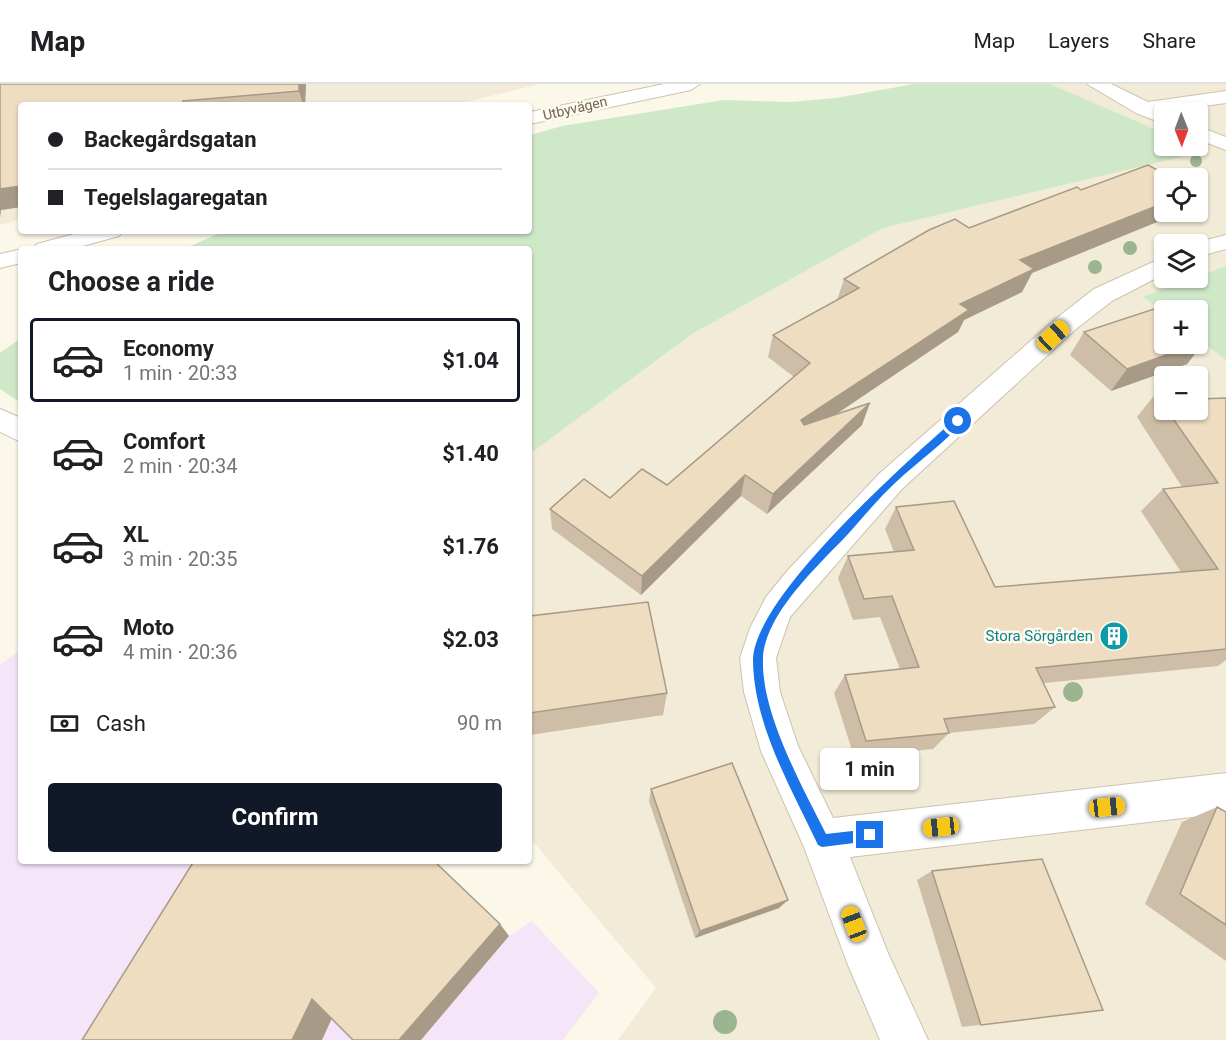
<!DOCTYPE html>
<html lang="en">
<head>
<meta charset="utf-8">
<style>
	:root { --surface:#fff; --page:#f6f6f6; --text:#202124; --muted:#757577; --line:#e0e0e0; --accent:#111827 }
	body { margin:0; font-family:Roboto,sans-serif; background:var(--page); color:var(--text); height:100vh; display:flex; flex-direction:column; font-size:22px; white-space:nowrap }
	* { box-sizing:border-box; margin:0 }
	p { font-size:20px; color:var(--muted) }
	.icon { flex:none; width:33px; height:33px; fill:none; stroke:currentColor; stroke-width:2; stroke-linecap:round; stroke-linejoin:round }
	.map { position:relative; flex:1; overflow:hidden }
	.side { position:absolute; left:18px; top:162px; width:514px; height:618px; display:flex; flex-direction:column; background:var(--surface); border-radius:6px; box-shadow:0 2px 4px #0004 }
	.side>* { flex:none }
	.banner { position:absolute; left:18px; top:18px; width:514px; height:132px; border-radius:6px; box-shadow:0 2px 4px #0004; display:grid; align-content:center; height:132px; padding:0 30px; background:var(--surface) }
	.needle { width:39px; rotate:179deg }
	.controls { position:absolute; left:1154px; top:18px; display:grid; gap:12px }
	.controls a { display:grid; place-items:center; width:54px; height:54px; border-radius:6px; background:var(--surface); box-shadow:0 2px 4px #0004; font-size:30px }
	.end { position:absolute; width:27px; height:27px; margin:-14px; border:8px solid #1a73e8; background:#fff; box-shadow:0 0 0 3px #fff }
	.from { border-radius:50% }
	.bubble { position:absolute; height:42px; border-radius:6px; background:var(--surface); box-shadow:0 2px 4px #0004; font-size:20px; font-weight:700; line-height:42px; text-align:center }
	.car { position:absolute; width:18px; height:36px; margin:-18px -9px; border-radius:8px; box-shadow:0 0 4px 2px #0007; background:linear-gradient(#f5c518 24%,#345 0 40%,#f5c518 0 76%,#345 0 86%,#f5c518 0) }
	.banner b { display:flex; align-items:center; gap:21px; height:57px; font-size:22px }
	.banner b+b { border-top:2px solid var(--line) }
	.banner i { width:15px; height:15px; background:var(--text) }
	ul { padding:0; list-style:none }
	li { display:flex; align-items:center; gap:18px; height:84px; margin:0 12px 9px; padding:0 18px; border:3px solid transparent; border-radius:6px }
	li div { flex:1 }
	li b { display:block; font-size:22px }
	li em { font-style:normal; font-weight:700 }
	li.on { border-color:var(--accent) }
	li>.icon { width:54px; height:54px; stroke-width:1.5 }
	h2 { padding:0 30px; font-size:27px; line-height:72px }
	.pay { display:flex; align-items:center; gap:15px; height:66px; padding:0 30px; font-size:22px }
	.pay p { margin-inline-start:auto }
	.primary-button { display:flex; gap:12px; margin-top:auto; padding:12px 30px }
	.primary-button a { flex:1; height:69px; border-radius:6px; background:var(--accent); color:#fff; font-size:24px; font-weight:700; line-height:69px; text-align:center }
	header { display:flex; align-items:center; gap:36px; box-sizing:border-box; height:84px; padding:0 30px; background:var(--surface); border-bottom:2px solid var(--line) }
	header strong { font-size:28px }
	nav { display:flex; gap:33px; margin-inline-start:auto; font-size:21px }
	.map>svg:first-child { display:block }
	.residential { fill:#f2ebd7; fill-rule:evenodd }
	.education { fill:#f5e5f8 }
	.green { fill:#cfe8c8 }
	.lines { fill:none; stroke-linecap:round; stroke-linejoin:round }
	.minor-casing { stroke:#cdc2af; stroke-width:2 }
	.minor { fill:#fff; fill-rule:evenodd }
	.tree { fill:#9cb591 }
	.wall { fill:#cebea7 }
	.shaded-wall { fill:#a79b88 }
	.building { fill:#efddc2; stroke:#a79b88; stroke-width:1.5 }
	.route { fill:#1a73e8 }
	.labels { text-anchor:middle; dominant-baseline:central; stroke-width:5; stroke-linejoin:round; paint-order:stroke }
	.far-street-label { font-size:14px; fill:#74634e; stroke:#fefbef }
	.culture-label { font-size:15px; fill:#0d838f; stroke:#fefbef; text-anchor:end }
</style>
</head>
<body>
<header>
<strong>Map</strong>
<nav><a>Map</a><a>Layers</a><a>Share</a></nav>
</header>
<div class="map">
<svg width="1226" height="956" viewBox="0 0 1226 956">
	<rect width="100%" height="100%" fill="#fbf8e9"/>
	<g class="residential">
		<path d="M0,0H539L454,21H21V135L0,141Z"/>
		<path d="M1050,0H1226V182L1197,193V160H1164V194H1196L1143,213L1164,229V260H1197V254L1226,276V956H618L656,904L530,754V370L692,250L883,144L1205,67L1193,62H1197V28H1164V49ZM1164,94H1197V128H1164ZM1164,292H1197V326H1164Z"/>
	</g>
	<path class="education" d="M21,565V777H431L509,852L532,837L599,909L563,956H0V581Z"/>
	<g class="green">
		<path d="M914,0H1050L1164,49V62H1193L1206,67L883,144L692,250L530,370V165H184L224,147H530V51L562,42L724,16L791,18L836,14Z"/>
		<path d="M1226,182V276L1197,254V226H1164V229L1143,213Z"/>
		<path d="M21,254V319L0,305V269Z"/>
	</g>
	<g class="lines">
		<g class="minor-casing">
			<g id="minor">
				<path d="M664,0H700L691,6L530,40V28Z"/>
				<path d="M1087,0H1111L1148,18L1226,7V19L1166,27L1168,28H1164L1162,39L1136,29Z"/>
				<path d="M1197,42L1226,53V66L1197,55Z"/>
				<path d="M85,147H123L119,152L72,165H33L37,160Z"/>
				<path d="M1226,151V165L1197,173V160H1190Z"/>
				<path d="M22,165L21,179L0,184V170Z"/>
				<path d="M1164,173V190L1112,217L1076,245L902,405L790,533L776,574L780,608L798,662L833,734L1226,689V729L850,773L888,869L928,956H880L848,881L804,763L761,667L744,608L740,574L750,544L766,513L788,486L880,389L1058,233L1094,205Z"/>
				<path d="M0,325L21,334V358L0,348Z"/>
			</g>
		</g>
		<use href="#minor" class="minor"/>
	</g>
	<g class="tree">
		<circle cx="1196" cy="77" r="6"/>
		<circle cx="1130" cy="164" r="7"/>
		<circle cx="1095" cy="183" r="7"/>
		<circle cx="1073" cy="608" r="10"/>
		<circle cx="725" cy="938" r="12"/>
	</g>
	<g class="wall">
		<path d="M0,0H306L305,21H21V123L1,126L0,133Z"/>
		<path d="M1081,106L1164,128H1180L1179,129L1032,189L1022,208L964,236L958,248L834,331L862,341L767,430L741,412L641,511L552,445L550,425L610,414L667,401L794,293L768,273L773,251L837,216L844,195L969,144Z"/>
		<path d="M1084,248L1205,257L1187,280L1111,307L1070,271Z"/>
		<path d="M1164,303V326H1197L1198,315L1226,314V576L1218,582L1044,599L1055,623L1034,640L949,649L933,665L854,673L834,609L845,591L900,585L880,533L853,536L838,494L848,472L894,468L885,445L896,423L995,503L1181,488L1141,427L1163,405L1182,403L1137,333L1156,309Z"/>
		<path d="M530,532L667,609L663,631L530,651Z"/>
		<path d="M651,705L779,824L695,854L649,717Z"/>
		<path d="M1217,723L1226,728V877L1145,820L1182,738Z"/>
		<path d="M932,787L1103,926L962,943L917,796Z"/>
	</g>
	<g class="shaded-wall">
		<path d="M299,0H306L305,21H303L299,7Z"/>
		<path d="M21,102V123L1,126L0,133V105Z"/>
		<path d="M1164,119V128H1180L1179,129L1032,189L1022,208L964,236L958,248L795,358L801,336L1020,176Z"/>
		<path d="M1205,257L1187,280L1111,307L1127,285Z"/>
		<path d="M870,319L862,341L767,430L773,410Z"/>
		<path d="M745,391L741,412L641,511L642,492Z"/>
		<path d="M788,816L779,824L695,854L700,847Z"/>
		<path d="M500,840L509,852L421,956H399Z"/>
		<path d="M312,915L338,921L322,956H292Z"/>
	</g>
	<g class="building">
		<path d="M0,0H299V7L183,17L182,21H21V102L0,105Z"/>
		<path d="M1148,81L1172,94H1164V119L1020,176L1034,185L960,220L969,226L801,336L804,341L870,319L773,410L745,391L642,492L550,425L584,395L610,414L642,385L667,401L810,279L773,251L859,204L844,195L929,146L955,135L969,144L1077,103L1081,106Z"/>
		<path d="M1160,223L1164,226V260H1197V251L1205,257L1127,285L1084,248Z"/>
		<path d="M1164,303V321L1156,309Z"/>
		<path d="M1197,314L1198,315L1226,314V565L1036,584L1055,623L944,635L949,649L866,657L845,591L919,583L892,512L864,515L848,472L914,466L896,423L954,417L995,503L1218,485L1163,405L1218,399L1167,326H1197Z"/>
		<path d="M648,518L667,609L530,629V532Z"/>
		<path d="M732,679L788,816L700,847L651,705Z"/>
		<path d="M1217,723L1226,728V841L1180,810Z"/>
		<path d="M1042,775L1103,926L981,941L932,787Z"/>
		<path d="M194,777H434L500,840L399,956H353L312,915L292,956H82Z"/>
	</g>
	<path class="route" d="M955,335L963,337C944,360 917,378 895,399C879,414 864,432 849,449C819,481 765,529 763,575C761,629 802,702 826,750L870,745L876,751L870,757L822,763L818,761C791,704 754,641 753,577C752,514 908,377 955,335Z"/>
	<defs>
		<g id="building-disc" transform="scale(1.5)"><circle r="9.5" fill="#0f9aa8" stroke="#fefbef"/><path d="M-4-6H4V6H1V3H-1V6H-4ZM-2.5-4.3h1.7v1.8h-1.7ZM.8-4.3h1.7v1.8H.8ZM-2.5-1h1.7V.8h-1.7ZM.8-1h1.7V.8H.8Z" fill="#fff"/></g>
	</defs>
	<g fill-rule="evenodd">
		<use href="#building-disc" x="1114" y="552"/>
	</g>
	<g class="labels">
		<g class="far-street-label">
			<text transform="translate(575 24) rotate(-13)">Utbyvägen</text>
		</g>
		<g class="culture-label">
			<text x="1093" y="552">Stora Sörgården</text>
		</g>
	</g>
</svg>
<div class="controls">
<a><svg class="needle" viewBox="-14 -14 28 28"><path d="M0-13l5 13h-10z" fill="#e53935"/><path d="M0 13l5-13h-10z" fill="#757577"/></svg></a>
<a><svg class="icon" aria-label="locate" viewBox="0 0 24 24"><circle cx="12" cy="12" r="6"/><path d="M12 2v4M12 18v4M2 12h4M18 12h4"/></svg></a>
<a><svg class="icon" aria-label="layers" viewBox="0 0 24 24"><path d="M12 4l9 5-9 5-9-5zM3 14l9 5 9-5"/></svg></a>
<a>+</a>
<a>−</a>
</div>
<i class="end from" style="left:958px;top:337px"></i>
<i class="end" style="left:870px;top:751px"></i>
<div class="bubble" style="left:820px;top:664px;width:99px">1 min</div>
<i class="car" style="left:1053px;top:252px;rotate:47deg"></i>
<i class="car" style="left:1107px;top:723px;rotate:84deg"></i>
<i class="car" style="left:941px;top:743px;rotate:264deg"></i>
<i class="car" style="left:854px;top:840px;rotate:339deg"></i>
<div class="banner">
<b><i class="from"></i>Backegårdsgatan</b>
<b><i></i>Tegelslagaregatan</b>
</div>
<section class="side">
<h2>Choose a ride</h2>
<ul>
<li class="on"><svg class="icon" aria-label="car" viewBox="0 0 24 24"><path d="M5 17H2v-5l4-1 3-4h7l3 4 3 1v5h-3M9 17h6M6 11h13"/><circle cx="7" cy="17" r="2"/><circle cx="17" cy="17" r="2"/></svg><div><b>Economy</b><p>1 min · 20:33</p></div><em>$1.04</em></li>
<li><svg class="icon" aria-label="car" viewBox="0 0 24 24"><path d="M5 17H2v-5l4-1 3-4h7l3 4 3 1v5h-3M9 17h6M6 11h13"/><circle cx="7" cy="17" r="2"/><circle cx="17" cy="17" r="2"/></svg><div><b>Comfort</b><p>2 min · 20:34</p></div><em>$1.40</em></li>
<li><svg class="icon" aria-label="car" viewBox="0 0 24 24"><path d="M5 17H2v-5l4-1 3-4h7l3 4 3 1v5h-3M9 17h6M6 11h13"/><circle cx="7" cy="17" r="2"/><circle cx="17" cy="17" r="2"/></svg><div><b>XL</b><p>3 min · 20:35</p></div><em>$1.76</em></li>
<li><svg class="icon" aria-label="car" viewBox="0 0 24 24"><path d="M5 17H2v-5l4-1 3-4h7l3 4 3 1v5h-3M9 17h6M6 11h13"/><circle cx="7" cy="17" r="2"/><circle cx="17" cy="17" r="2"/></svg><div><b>Moto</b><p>4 min · 20:36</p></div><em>$2.03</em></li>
</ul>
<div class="pay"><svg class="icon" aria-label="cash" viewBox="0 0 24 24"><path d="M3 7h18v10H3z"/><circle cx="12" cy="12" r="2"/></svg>Cash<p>90 m</p></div>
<div class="primary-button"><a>Confirm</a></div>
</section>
</div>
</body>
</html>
